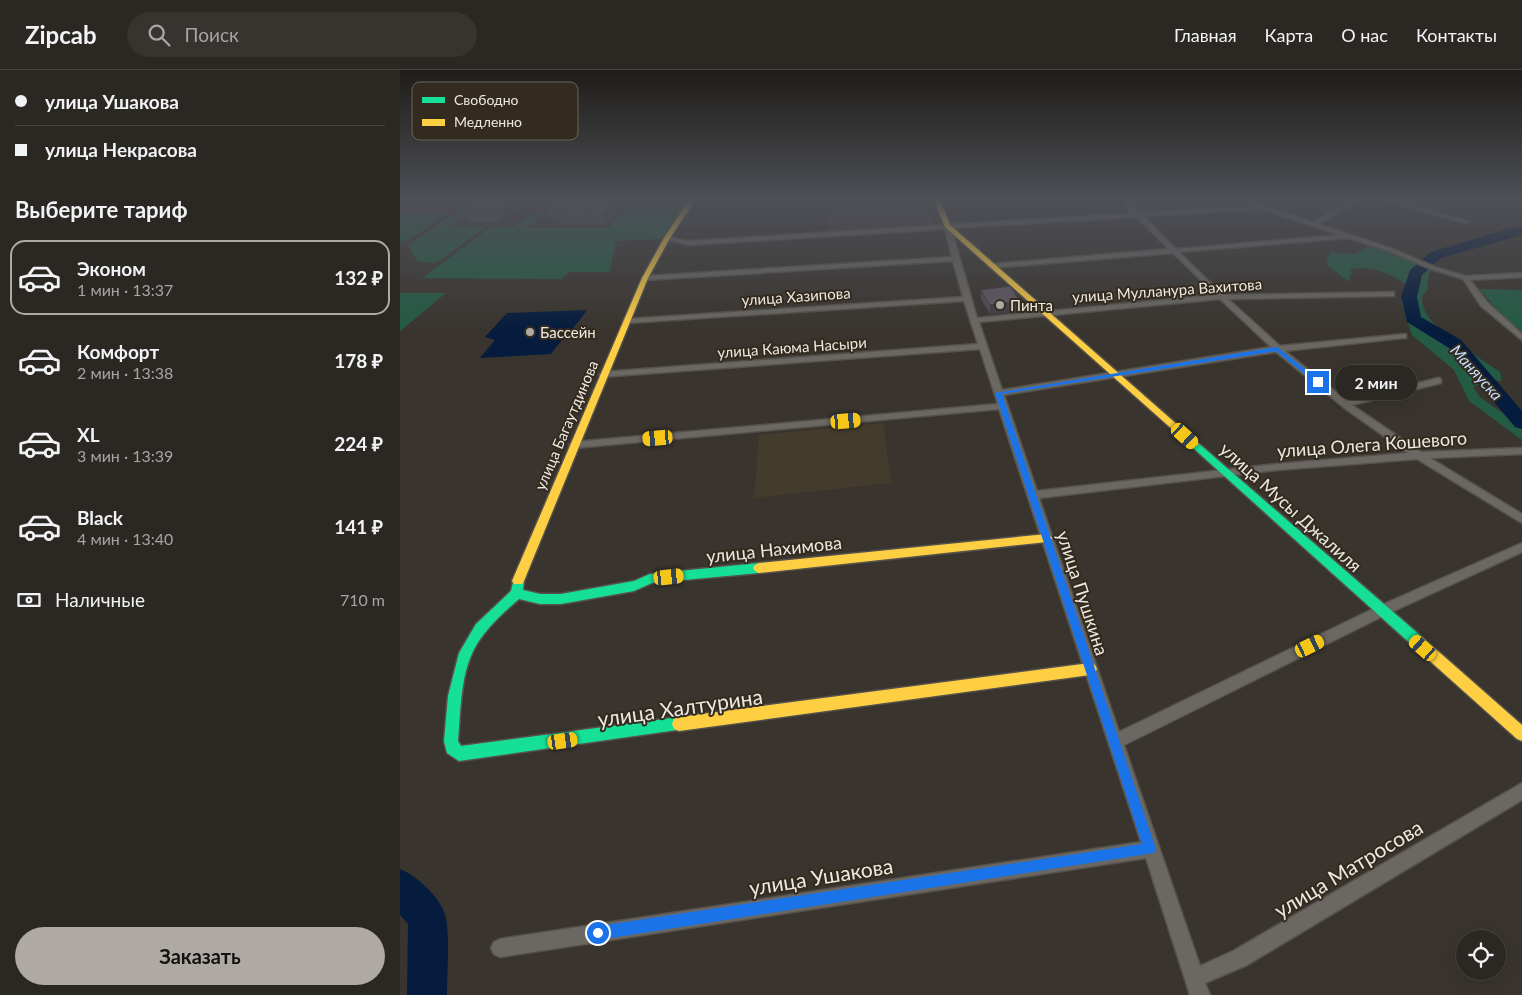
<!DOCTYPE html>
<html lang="ru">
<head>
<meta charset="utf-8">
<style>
	:root { --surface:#2b2722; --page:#37332f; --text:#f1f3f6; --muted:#a6a5a5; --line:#474440; --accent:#aea9a2 }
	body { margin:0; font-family:Lato,sans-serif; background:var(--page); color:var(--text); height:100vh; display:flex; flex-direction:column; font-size:19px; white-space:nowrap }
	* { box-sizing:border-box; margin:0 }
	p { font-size:16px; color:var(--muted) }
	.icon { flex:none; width:28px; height:28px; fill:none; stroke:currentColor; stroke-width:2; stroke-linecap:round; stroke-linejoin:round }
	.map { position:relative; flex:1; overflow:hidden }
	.details { display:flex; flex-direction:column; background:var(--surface); width:400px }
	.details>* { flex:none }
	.guide { display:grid; align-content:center; height:110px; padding:0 15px; background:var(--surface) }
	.buttons { position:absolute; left:1056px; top:860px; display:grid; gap:10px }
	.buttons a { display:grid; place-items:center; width:50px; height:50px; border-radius:50%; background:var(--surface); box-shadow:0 5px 20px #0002,0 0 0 1px var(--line); font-size:25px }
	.end { position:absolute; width:22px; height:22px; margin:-11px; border:6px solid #1a73e8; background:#fff; box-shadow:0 0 0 2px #fff }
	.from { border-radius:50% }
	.bubble { position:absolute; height:35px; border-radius:18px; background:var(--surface); box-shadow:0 5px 20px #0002,0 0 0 1px var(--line); font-size:16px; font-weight:700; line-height:35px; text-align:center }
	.car { position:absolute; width:15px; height:30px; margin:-15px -8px; border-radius:6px; box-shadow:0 0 4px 1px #0007; background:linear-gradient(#f5c518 24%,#345 0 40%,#f5c518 0 76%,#345 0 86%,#f5c518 0) }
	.guide b { display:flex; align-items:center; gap:18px; height:48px; font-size:19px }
	.guide b+b { border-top:1px solid var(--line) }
	.guide i { width:12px; height:12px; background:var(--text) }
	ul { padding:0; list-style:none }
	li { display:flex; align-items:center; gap:15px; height:75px; margin:0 10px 8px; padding:0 5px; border:2px solid transparent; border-radius:15px }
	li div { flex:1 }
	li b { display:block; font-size:19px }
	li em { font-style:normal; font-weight:700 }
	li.active { border-color:var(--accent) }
	li>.icon { width:45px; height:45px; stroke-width:1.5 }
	h2 { padding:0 15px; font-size:22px; line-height:60px }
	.pay { display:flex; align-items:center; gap:12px; height:55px; padding:0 15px; font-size:19px }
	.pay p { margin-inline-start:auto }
	.cta { display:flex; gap:10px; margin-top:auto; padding:10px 15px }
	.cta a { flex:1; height:58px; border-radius:30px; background:var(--accent); color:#111; font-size:20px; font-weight:700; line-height:58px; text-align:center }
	header { display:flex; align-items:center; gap:30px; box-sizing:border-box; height:70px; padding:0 25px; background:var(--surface); border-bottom:1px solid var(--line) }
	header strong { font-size:24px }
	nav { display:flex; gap:28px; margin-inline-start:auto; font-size:18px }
	.search { width:350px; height:45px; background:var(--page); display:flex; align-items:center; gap:12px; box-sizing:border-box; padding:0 18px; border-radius:28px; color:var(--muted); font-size:19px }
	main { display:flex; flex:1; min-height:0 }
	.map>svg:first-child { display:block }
	.commercial { fill:#48373e }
	.education { fill:#433c2c }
	.green { fill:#235b44 }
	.water { fill:#051c3e }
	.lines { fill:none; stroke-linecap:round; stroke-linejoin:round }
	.river { fill:#051c3e; fill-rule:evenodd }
	.street-casing { stroke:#55514b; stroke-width:3 }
	.fast-casing { stroke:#55514b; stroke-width:3 }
	.slow-casing { stroke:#55514b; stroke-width:3 }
	.street { fill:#6b6863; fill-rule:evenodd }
	.fast { fill:#16e098; fill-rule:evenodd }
	.slow { fill:#ffcf43; fill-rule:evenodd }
	.wall { fill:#504b53 }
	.shaded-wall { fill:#413d44 }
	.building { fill:#5d5761; stroke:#413d44 }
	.route { fill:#1a73e8 }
	.poi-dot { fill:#aea9a2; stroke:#332b1f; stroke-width:2 }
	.labels { text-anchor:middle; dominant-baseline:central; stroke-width:4; stroke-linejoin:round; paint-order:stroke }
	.far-street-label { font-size:15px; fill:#ede8e0; stroke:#332b1f }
	.far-poi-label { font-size:15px; fill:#ede8e0; stroke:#332b1f; text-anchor:start }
	.far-water-label { font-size:16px; font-style:italic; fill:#c6deff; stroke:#332b1f }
	.street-label { font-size:18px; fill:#ede8e0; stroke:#332b1f }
	.near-street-label { font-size:21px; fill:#ede8e0; stroke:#332b1f }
	.key { fill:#332b1f; stroke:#6b6459; stroke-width:1 }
	.key-label { font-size:14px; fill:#ede8e0 }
</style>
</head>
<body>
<header>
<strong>Zipcab</strong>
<div class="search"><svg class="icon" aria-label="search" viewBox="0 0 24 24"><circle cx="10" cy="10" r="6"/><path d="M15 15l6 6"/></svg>Поиск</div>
<nav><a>Главная</a><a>Карта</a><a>О нас</a><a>Контакты</a></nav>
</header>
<main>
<section class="details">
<div class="guide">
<b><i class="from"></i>улица Ушакова</b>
<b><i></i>улица Некрасова</b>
</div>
<h2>Выберите тариф</h2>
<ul>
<li class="active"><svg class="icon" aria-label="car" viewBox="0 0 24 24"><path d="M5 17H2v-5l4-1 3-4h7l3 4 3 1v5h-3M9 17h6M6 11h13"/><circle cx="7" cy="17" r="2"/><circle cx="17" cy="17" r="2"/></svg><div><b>Эконом</b><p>1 мин · 13:37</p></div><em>132 ₽</em></li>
<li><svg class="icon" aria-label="car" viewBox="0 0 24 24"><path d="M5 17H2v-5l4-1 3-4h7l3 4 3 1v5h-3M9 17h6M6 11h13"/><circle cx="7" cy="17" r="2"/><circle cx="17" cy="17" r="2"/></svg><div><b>Комфорт</b><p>2 мин · 13:38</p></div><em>178 ₽</em></li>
<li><svg class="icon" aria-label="car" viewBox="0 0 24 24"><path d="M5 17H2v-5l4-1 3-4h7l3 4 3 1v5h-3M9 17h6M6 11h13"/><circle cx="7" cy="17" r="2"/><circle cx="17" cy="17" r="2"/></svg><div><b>XL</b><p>3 мин · 13:39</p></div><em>224 ₽</em></li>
<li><svg class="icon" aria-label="car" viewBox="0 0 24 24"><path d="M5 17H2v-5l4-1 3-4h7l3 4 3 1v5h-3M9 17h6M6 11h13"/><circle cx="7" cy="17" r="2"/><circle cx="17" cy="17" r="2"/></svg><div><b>Black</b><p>4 мин · 13:40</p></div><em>141 ₽</em></li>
</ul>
<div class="pay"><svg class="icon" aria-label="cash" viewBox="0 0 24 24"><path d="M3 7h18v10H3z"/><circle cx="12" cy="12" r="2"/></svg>Наличные<p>710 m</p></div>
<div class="cta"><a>Заказать</a></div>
</section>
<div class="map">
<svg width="1122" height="925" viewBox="0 0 1122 925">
	<rect width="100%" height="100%" fill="#39342e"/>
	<path class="commercial" d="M425,130H525L533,154L428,161Z"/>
	<path class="education" d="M483,353L491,413L354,428L359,365Z"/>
	<g class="green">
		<path d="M74,130H89L52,156L86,157L36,193L18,192L8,176L11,173Z"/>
		<path d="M236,130H287L262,169L216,171L210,202H169L162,209L22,208L91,157H113L134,142L145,143L127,158H208Z"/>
		<path d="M0,142H50L10,169L0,172Z"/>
		<path d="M968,176L995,183L1030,201L1027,214L1029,218L1022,226C1019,257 1079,286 1100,302L1102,311L1089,310L1073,317L1080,327L1122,357V370L1069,331L1054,300L1012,265L1001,232L1007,215C988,202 972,196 950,199L952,203L949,206L950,211H948L928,196L927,188L931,182L955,184Z"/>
		<path d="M1079,219L1122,220V268Z"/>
		<path d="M0,223H46L0,261Z"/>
	</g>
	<path class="water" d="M187,240C176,257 163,267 151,284L80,288L95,270L85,267L107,243Z"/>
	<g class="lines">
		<g class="river">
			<path d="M1122,157V165L1041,188L1022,205L1017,227L1021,247L1061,270L1122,341V359L1115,357L1049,278L1007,252L1001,227L1010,200L1031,182L1110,158Z"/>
			<path d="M0,799C17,806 42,828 46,848C50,872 47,900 47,925H7L8,854L0,845Z"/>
		</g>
		<g class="street-casing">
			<g id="street">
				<path d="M720,130H727L739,143L853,136L855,133L913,152L953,130H961L918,154L993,179L1035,197L1065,206L1122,203V207L1070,210L1087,232L1122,264V270L1081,236L1063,209L1031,199L989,181L949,168L779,182L823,225L994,222V226H991L828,229L880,276L1006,264V268H1003L885,281L947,331L1038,308L1041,309V313L952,335L1021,382L1122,378V384L1030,388L1122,444V453L1017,389L877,400L639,428L719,662L977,537L1122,473V482L985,545L724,675L800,896L833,881L1122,713V730L847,895L805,913L810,925H790L746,788L100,887L94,884L91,878L94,872L100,869L741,772L599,339L174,378L169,375L174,372L598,334L580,279L200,307L199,305L203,302L578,274L564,231L227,253L223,251L227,249L563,227L553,191L245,210L242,208L245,206L552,187L545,159L289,175L265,169V167L289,171L733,143ZM861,139L940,165L776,179L743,146ZM736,147L769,179L591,194L588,196L591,198L773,183L816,225L577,248L551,158ZM820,229L871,277L602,320L579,252ZM876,282L947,340L1008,383L877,394L637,421L604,325Z"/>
				<path d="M984,130H995L1070,152L1065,153Z"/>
			</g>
		</g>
		<g class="fast-casing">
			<g id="fast">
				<path d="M794,371L797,372L1022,567L1024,571L1022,575L1017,577L1012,575L791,376L789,374L791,372Z"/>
				<path d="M359,493L363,495L365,498L363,501L359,503L252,513L234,521L161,534H140L119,529C104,542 88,556 77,574C60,602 61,639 58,671L61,676L279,647L284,649L286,654L284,659L59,691L47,683L44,671L48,626L59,583L76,554L111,521L114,508H122L124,511L123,520L140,524H161L234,511L250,504Z"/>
			</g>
		</g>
		<g class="slow-casing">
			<g id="slow">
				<path d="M289,130H295L270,168L248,208L124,511L122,514H114L112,511L242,208L264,168Z"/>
				<path d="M534,130H540L550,155L797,372L799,374L797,376H791L545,157Z"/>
				<path d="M647,464L653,468L647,472L359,503L355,501L353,498L355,495L359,493Z"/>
				<path d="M1017,565L1022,567L1122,655V671L1117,669L1012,575L1010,571L1012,567Z"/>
				<path d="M690,593L695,595L697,599L695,603L690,605L279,661L274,659L272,654L274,649L279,647Z"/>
			</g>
		</g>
		<use href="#street" class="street"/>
		<use href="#fast" class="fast"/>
		<use href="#slow" class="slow"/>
	</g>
	<g class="wall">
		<path d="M11,130H66L56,136H14Z"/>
		<path d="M78,130H231L207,154H160L158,149H150L145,138L146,137H128L126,133L101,152L70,153L64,141Z"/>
		<path d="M581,220L620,241L590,244L581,229Z"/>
	</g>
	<g class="shaded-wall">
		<path d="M53,130H66L56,136Z"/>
		<path d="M109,130H125L126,133L101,152L95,141Z"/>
		<path d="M215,130H231L207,154L202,143Z"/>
		<path d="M620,231V241L590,244V235Z"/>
	</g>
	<g class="building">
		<path d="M78,130H109L95,141H64Z"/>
		<path d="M154,130H215L202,143L155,142L160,138H145Z"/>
		<path d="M610,216L620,231L590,235L581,220Z"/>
	</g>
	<linearGradient id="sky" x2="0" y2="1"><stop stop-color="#1f1d19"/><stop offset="0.5" stop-color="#4e5057"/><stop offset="1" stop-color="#4e5057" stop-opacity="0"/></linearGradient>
	<rect width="1122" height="260" fill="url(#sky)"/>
	<path class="route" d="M877,277L920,311V313H916L876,281L602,324L756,779L754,783L198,870L194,868L192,863L194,858L198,856L742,774L595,323Z"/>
	<g class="poi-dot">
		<circle cx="600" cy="235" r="5"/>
		<circle cx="130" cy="262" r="5"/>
	</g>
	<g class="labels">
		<g class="far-street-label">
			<text transform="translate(767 220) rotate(-4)">улица Мулланура Вахитова</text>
			<text transform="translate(396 226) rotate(-4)">улица Хазипова</text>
			<text transform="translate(392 277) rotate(-4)">улица Каюма Насыри</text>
			<text transform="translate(166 355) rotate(-67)">улица Багаутдинова</text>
		</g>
		<g class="far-poi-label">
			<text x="610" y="235">Пинта</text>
			<text x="140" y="262">Бассейн</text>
		</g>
		<g class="far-water-label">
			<text transform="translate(1077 302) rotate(48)">Маняуска</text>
		</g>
		<g class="street-label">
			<text transform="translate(972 374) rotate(-4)">улица Олега Кошевого</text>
			<text transform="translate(891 437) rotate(42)">улица Мусы Джалиля</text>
			<text transform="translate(374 479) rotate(-6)">улица Нахимова</text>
			<text transform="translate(683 523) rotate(72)">улица Пушкина</text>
		</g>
		<g class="near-street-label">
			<text transform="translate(280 637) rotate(-8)">улица Халтурина</text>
			<text transform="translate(948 798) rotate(-31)">улица Матросова</text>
			<text transform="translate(421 806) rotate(-9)">улица Ушакова</text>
		</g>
	</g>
	<rect x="12" y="12" width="166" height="58" rx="8" class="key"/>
	<rect x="22" y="27" width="23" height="6" fill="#16e098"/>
	<rect x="22" y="49" width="23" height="7" fill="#ffcf43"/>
	<g class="key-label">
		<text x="54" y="35">Свободно</text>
		<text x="54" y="57">Медленно</text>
	</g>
</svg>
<div class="buttons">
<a><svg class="icon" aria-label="locate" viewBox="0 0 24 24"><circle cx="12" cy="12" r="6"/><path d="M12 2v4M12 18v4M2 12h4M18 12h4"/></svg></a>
</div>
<i class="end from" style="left:198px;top:863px"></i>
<i class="end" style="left:918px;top:312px"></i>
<div class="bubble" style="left:935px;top:295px;width:82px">2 мин</div>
<i class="car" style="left:446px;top:351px;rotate:85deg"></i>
<i class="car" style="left:785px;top:366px;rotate:132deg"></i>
<i class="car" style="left:258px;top:368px;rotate:265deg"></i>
<i class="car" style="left:269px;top:507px;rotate:84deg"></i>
<i class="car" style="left:910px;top:576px;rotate:64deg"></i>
<i class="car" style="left:1023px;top:578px;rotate:311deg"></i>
<i class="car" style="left:163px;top:671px;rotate:82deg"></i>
</div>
</main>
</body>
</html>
